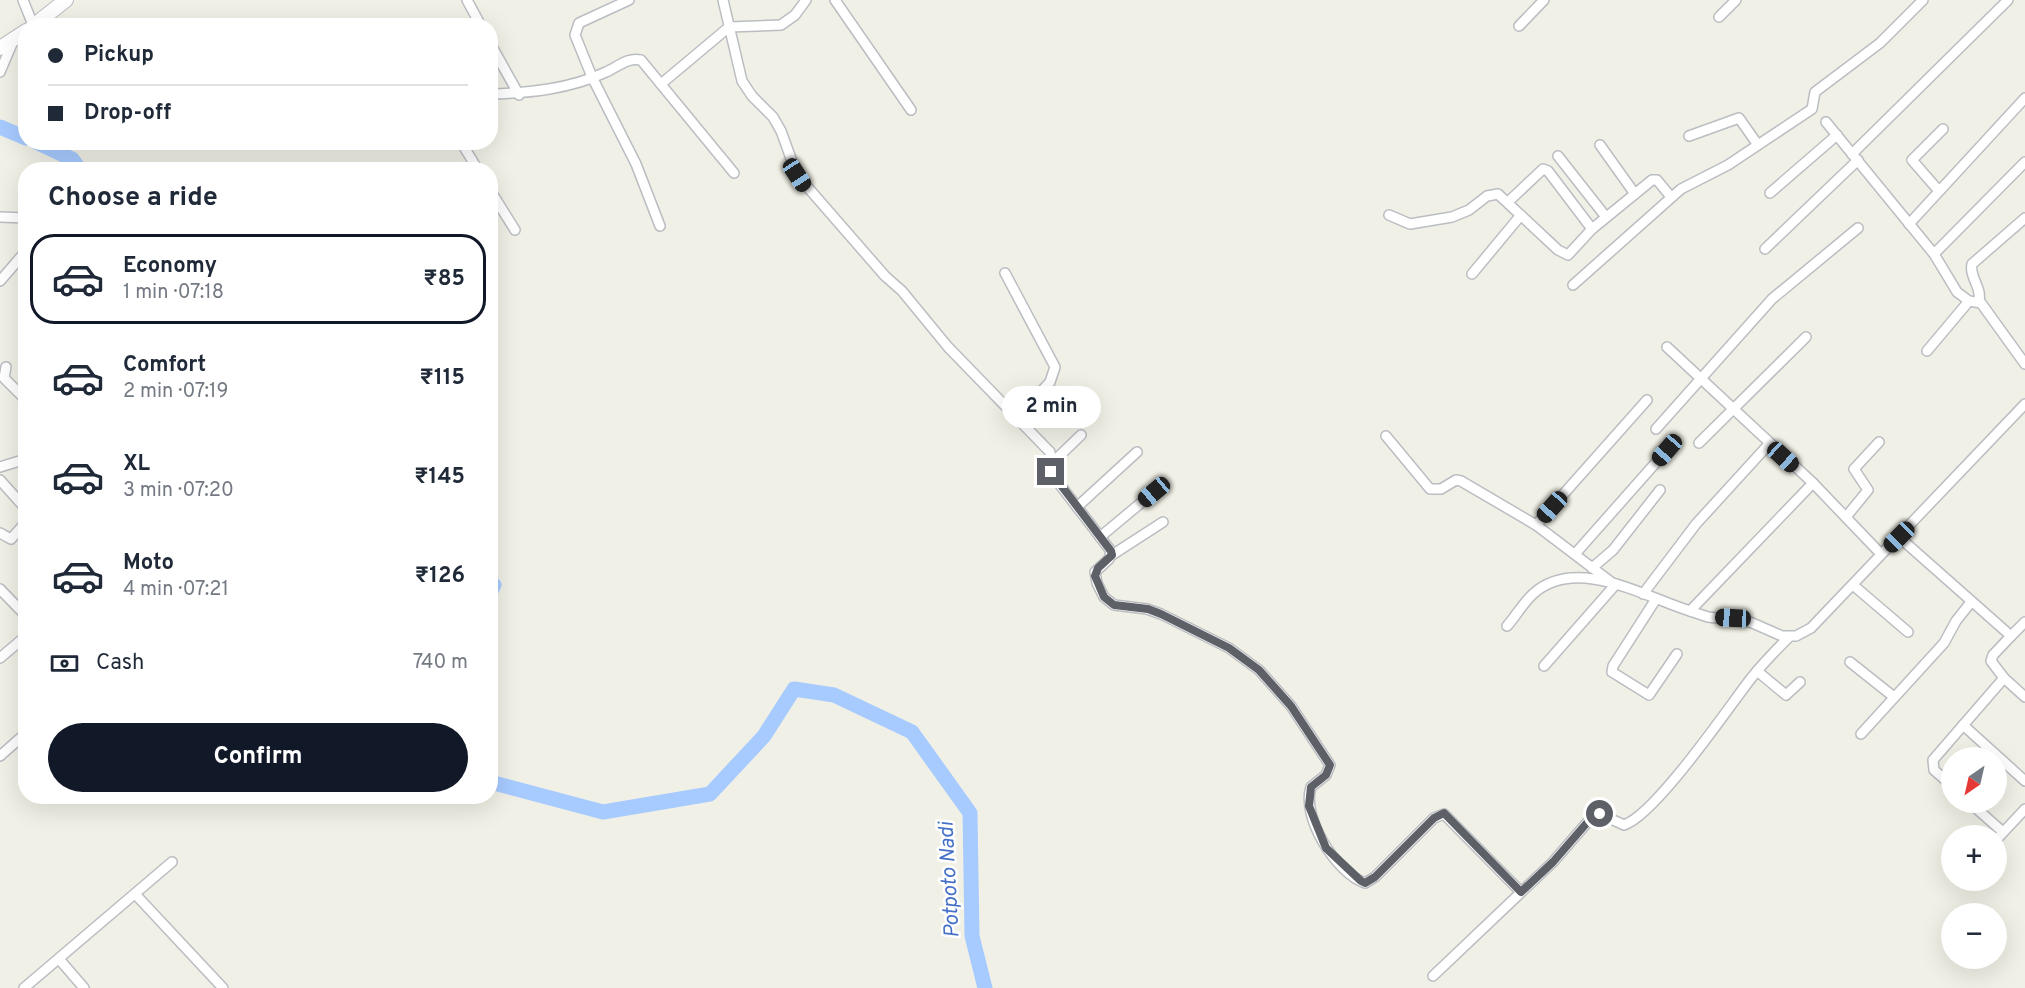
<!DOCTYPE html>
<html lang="en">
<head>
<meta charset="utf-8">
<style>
	:root { --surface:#fff; --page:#f2f2f3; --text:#1f2937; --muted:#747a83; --line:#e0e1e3; --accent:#111827 }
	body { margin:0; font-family:Overpass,sans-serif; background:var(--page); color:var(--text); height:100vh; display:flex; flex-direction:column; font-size:22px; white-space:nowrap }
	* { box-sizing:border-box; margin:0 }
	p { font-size:20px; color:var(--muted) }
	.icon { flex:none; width:33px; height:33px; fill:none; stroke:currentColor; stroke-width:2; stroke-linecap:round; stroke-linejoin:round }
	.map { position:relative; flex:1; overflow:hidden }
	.details { position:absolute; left:18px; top:162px; width:480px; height:642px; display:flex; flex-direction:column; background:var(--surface); border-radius:24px; box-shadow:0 6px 24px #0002 }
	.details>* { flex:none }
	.banner { position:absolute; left:18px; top:18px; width:480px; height:132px; border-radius:24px; box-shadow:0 6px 24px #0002; display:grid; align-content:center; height:132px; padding:0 30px; background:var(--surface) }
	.needle { width:39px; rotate:214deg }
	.controls { position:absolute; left:1941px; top:747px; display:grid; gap:12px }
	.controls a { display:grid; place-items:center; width:66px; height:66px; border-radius:50%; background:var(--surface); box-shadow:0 6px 24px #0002; font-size:30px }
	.end { position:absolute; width:27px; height:27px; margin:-14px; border:8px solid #5e6067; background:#fff; box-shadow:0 0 0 3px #fff }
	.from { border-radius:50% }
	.bubble { position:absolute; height:42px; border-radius:21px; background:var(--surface); box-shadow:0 6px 24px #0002; font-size:20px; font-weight:700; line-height:42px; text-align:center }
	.car { position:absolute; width:18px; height:36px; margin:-18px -9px; border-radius:8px; box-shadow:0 0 4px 2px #0007; background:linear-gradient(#222 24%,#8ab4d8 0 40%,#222 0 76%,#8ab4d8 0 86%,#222 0) }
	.banner b { display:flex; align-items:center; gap:21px; height:57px; font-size:22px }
	.banner b+b { border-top:2px solid var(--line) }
	.banner i { width:15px; height:15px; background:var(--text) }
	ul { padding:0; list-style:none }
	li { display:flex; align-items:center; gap:18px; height:90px; margin:0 12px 9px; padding:0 18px; border:3px solid transparent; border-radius:24px }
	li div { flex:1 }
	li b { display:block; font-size:22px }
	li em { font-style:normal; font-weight:700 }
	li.active { border-color:var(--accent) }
	li>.icon { width:54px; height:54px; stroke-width:1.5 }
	h2 { padding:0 30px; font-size:27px; line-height:72px }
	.pay { display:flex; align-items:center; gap:15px; height:66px; padding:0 30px; font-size:22px }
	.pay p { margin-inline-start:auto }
	.action { display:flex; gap:12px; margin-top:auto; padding:12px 30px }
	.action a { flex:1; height:69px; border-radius:36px; background:var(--accent); color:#fff; font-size:24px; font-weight:700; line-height:69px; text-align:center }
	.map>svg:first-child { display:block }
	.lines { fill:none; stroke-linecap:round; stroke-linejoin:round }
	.river { stroke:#a7cbff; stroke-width:15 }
	.minor-casing { stroke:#bbbdc2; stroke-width:12 }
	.secondary-casing { stroke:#bbbdc4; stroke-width:16 }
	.minor { stroke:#fff; stroke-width:9 }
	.secondary { stroke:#fff; stroke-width:14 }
	.route { stroke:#5e6067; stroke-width:8 }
	.labels { text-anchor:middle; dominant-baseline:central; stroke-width:5; stroke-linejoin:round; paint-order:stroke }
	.water-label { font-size:21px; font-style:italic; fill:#4570c7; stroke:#fff }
</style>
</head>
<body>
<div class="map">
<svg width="2025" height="988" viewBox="0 0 2025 988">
	<rect width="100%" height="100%" fill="#f0f0e6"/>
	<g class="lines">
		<g class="river">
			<path d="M0,127L26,138"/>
			<path d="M36,142L72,159L80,170"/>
			<path d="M490,581L494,585L490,593"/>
			<path d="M490,782L603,812L710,794L764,736L794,689L834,695L912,732L970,813L972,936L985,988"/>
		</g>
		<g class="minor-casing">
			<g id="minor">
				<path d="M23,0L33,25"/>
				<path d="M467,0L481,26"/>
				<path d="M629,0L579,23L575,35L592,77L636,164L660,226"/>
				<path d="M723,0L742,81L752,96L773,117L781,131L797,175L885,276L902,291L948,347L1050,452L1054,477L1111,551L1109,559L1095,572L1097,583L1104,597L1114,605L1147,609L1161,614L1229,648L1259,670L1291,706L1330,765L1326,775L1311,787C1301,817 1336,873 1365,883L1375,877L1434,818L1444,814L1521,892"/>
				<path d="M835,0L911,110"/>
				<path d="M1719,17L1736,0"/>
				<path d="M1519,26L1544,0"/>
				<path d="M490,43L519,95"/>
				<path d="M0,72L14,39"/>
				<path d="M661,84L729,27L781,25L795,15L806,0"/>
				<path d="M490,94C529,93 570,89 606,72C618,67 627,57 641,60L734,173"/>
				<path d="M1826,122L1934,254L1957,292L1969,301L1981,303L2025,364"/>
				<path d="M1689,136L1739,118L1758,145"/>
				<path d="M461,142L478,170"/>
				<path d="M1600,145L1635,194"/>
				<path d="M1852,154L2008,0"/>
				<path d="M1558,156L1606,217"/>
				<path d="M490,190L515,230"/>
				<path d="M1939,191L1912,160L1943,129"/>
				<path d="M1770,193L1837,135"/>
				<path d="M1508,202L1543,169L1548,171L1592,229"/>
				<path d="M1389,215L1410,224L1452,217L1469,210L1487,196L1498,194L1558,250L1568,255L1592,229L1652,180H1657L1671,197"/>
				<path d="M0,217L26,218"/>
				<path d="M1909,224L2025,98"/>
				<path d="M1765,249L1858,160"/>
				<path d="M1934,254L2025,162"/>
				<path d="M1005,273L1055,367L1050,382L1017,417"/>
				<path d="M1472,274L1521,215"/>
				<path d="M0,281L26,251"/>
				<path d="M1573,285L1681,189L1728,165L1812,109L1815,92L1880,43L1923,0"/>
				<path d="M1979,301C1982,287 1969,277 1972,264L2025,218"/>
				<path d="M1667,347L1813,483"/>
				<path d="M1927,351L1969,301"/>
				<path d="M6,367L4,378L26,400"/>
				<path d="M1656,429L1772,299L1858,228"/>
				<path d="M1386,436L1430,489H1441L1456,480L1461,481L1536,525L1611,582"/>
				<path d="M1699,443L1806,337"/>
				<path d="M1052,463L1081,435"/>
				<path d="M0,467L26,459"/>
				<path d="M0,480L26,509"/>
				<path d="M1077,507L1137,452"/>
				<path d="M1846,517L1868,490L1854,469L1879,442"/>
				<path d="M1536,525L1647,400"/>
				<path d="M0,533L11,539L26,522"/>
				<path d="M1100,537L1154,492"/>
				<path d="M1899,537L2011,636L2025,622"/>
				<path d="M1575,554L1667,450"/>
				<path d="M1881,554L1813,483L1690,611L1708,617L1750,622L1782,636H1796L1811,628L2025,404"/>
				<path d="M1112,555L1163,522"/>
				<path d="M1592,568L1613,550L1660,490"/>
				<path d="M1853,585L1908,632"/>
				<path d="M0,589L26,616"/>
				<path d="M1643,594L1696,524L1769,444"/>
				<path d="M1656,599L1613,666L1612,672L1649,695L1677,654"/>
				<path d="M1507,626C1516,616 1523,603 1533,594C1576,555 1645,597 1690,611"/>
				<path d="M2011,636L1993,655L1991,661L2004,678L2025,697"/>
				<path d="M0,658L26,636"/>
				<path d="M1850,662L1894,697"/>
				<path d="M1544,666L1616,584"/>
				<path d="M1757,671L1786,695L1800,682"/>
				<path d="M1963,725L2025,781"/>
				<path d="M1861,734L1944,643L1956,621L1971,602"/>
				<path d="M0,756L26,733"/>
				<path d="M1952,786L1934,770L1933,760L2004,678"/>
				<path d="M1969,802L2003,832"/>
				<path d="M1996,840L2025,809"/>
				<path d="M136,895L223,988"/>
				<path d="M59,959L84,988"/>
				<path d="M1433,976L1553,862L1592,817L1600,814L1624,825C1655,815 1726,711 1749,681C1761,665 1775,651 1789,637"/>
				<path d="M24,988L172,862"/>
			</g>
		</g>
		<g class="secondary-casing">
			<g id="secondary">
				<path d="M33,26L66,0"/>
				<path d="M0,48L26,31"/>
			</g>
		</g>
		<use href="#minor" class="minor"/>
		<use href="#secondary" class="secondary"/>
	</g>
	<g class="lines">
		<path class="route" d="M1051,472L1111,551L1112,555L1098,568L1095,576L1104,597L1114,605L1148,609L1161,614L1229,648L1259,670L1291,706L1330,765L1326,775L1311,787L1309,806L1326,848L1361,881L1365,883L1375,877L1434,818L1444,813L1521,892L1553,862L1592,817L1600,814"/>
	</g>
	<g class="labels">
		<g class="water-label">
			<text transform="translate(950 880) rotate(-93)">Potpoto Nadi</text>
		</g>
	</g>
</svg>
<div class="controls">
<a><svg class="needle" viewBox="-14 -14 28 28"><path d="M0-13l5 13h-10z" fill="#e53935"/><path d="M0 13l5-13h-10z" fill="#747a83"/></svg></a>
<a>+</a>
<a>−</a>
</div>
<i class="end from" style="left:1600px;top:814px"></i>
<i class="end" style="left:1051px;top:472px"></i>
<div class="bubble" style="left:1002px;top:386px;width:99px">2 min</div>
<i class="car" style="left:797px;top:175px;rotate:147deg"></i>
<i class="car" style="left:1667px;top:450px;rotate:221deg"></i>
<i class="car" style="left:1783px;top:457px;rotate:132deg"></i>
<i class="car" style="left:1154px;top:492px;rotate:230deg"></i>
<i class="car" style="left:1552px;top:507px;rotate:222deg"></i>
<i class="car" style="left:1899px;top:537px;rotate:225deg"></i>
<i class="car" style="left:1733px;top:618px;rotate:273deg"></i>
<div class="banner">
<b><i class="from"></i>Pickup</b>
<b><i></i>Drop-off</b>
</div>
<section class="details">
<h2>Choose a ride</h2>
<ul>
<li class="active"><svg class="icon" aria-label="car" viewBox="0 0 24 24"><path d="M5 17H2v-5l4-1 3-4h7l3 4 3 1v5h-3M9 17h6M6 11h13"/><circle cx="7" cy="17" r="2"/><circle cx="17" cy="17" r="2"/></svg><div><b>Economy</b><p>1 min · 07:18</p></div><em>₹85</em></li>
<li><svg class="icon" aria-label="car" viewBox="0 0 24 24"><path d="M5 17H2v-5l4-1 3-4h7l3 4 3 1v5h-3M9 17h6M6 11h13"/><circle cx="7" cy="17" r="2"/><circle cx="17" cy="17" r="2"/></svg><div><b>Comfort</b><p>2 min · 07:19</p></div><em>₹115</em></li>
<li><svg class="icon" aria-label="car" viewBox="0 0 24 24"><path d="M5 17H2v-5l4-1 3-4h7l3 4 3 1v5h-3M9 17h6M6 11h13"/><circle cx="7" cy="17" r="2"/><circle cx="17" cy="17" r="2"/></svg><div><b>XL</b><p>3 min · 07:20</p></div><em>₹145</em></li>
<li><svg class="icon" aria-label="car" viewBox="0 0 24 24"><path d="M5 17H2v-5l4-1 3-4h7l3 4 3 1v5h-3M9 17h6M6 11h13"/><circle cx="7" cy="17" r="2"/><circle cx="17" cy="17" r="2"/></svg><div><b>Moto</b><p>4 min · 07:21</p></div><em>₹126</em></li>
</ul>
<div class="pay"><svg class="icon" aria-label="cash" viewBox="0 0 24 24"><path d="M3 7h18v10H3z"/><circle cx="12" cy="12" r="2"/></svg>Cash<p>740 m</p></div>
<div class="action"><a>Confirm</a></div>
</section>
</div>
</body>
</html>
